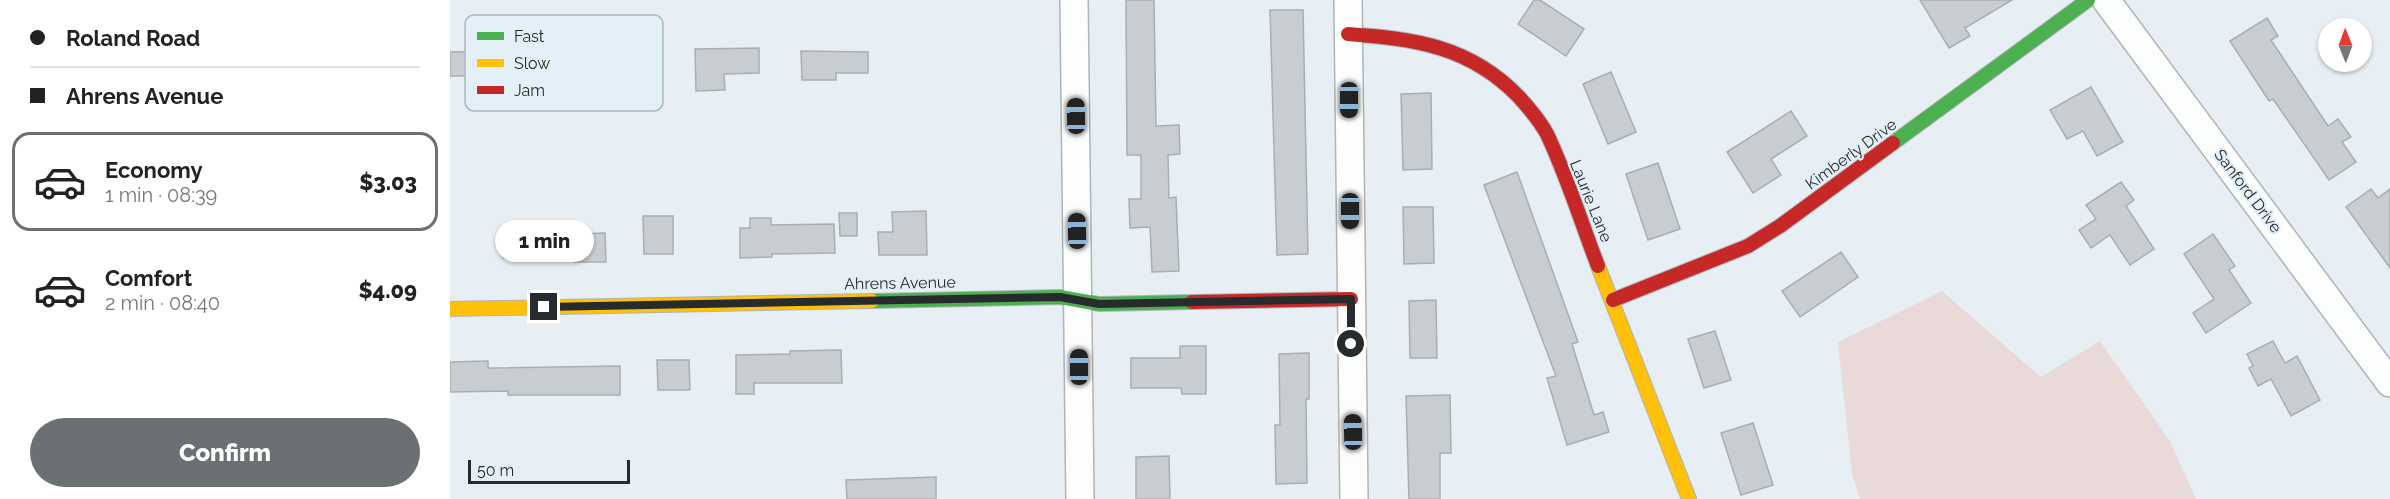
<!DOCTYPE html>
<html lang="en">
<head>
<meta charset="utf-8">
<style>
	:root { --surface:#fff; --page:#f6f6f6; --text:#222; --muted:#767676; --line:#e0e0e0; --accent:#6b7073 }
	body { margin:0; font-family:Raleway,sans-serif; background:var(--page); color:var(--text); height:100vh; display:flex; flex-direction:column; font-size:22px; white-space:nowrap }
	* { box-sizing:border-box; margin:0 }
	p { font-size:20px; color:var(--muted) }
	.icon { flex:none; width:33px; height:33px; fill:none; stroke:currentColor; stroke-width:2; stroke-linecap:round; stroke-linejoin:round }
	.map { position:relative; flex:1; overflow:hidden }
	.side { display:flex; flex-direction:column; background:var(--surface); width:450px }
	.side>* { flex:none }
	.banner { display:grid; align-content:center; height:132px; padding:0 30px; background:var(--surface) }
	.needle { width:39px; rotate:359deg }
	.fabs { position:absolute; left:1868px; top:18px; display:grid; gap:12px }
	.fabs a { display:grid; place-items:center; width:54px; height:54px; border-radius:50%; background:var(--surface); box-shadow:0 2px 4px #0004; font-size:30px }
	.scale { position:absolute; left:18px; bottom:15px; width:162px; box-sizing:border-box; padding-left:6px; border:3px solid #272b2e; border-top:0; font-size:16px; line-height:21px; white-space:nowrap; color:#272b2e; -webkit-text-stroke:4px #e4f0f8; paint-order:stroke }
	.end { position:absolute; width:27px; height:27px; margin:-14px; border:8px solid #272b2e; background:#fff; box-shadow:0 0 0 3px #fff }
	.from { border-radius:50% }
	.bubble { position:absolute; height:42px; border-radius:21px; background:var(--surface); box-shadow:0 2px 4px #0004; font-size:20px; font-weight:800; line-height:42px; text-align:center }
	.car { position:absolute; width:18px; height:36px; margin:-18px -9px; border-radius:8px; box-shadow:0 0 4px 2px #0007; background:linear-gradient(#222 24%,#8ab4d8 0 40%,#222 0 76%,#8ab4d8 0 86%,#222 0) }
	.banner b { display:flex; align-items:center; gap:21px; height:57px; font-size:22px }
	.banner b+b { border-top:2px solid var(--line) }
	.banner i { width:15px; height:15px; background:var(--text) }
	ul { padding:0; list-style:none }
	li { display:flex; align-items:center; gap:18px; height:99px; margin:0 12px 9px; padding:0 18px; border:3px solid transparent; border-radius:18px }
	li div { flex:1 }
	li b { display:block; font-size:22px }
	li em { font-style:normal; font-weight:800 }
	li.current { border-color:var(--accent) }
	li>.icon { width:54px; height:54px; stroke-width:1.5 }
	.primary-button { display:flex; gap:12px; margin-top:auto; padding:12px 30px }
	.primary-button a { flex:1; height:69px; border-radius:36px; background:var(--accent); color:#fff; font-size:24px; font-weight:800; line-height:69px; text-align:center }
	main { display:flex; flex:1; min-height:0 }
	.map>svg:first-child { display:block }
	.green { fill:#e9dad9 }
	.building { fill:#c8cdd1; stroke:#a9aeb1; stroke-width:1.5 }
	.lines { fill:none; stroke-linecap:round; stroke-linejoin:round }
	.street-casing { stroke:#afb4b8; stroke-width:30 }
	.fast-casing { stroke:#afb4b8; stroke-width:16 }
	.slow-casing { stroke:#afb4b8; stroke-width:16 }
	.jam-casing { stroke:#afb4b8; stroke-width:16 }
	.street { stroke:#fcfdfd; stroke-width:27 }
	.fast { stroke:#4caf50; stroke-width:14 }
	.slow { stroke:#ffc107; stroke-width:14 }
	.jam { stroke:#c62828; stroke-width:14 }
	.route { stroke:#272b2e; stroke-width:8 }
	.labels { text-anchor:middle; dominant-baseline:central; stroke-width:4.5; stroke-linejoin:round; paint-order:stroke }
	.street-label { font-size:16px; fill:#272b2e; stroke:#e4f0f8 }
	.key { fill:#e4f0f8; stroke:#abb5bb; stroke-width:1.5 }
	.key-label { font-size:16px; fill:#272b2e }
</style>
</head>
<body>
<main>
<section class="side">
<div class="banner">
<b><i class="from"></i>Roland Road</b>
<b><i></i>Ahrens Avenue</b>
</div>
<ul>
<li class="current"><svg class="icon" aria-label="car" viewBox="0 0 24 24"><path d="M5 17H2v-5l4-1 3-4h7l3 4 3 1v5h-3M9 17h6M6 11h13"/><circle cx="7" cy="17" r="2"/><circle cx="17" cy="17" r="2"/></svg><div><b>Economy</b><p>1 min · 08:39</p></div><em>$3.03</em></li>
<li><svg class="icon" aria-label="car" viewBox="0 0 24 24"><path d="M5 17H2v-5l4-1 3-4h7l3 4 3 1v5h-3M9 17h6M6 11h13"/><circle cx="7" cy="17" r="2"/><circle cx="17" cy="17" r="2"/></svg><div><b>Comfort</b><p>2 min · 08:40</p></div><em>$4.09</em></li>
</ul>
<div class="primary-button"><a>Confirm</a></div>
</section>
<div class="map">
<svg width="1940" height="499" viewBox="0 0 1940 499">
	<rect width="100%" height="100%" fill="#e8eff4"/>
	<path class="green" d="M1492,291L1591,377L1650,341L1720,441L1746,499H1410L1402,474L1388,342Z"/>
	<g class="building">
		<path d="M676,0H704L706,126L729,125L730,154L718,155L719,198L726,197L729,271L702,272L700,227L680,228L679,199H691V155H677Z"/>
		<path d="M1084,0H1090L1134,29L1116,56L1068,24Z"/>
		<path d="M1470,0H1562L1515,28L1520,36L1499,48Z"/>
		<path d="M820,10H853L858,254L827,255Z"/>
		<path d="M1817,18L1828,36L1821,40L1878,126L1888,119L1901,137L1892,142L1906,162L1879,180L1823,99L1819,101L1780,41Z"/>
		<path d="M207,45L208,75L135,76V89L93,90V80L18,81V76H0V52L164,50V46Z"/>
		<path d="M309,48V73L274,74L275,90L246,91L245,49Z"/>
		<path d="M351,51L418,52V73H386V80H352Z"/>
		<path d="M1161,72L1186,132L1158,144L1133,84Z"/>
		<path d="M1641,87L1673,142L1647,156L1633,131L1617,139L1600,110Z"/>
		<path d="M981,93L982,169L953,170L951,94Z"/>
		<path d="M1341,111L1357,136L1321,159L1331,175L1303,193L1277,152Z"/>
		<path d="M1208,163L1230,229L1198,240L1176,174Z"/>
		<path d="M1067,172L1128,342L1122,344L1144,415L1153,412L1159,432L1117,445L1097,378L1106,376L1034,185Z"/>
		<path d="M1671,182L1684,200L1676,206L1704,249L1680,265L1660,235L1641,248L1629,230L1646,219L1636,205Z"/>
		<path d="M1921,189L1928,198L1940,189V268L1896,207Z"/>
		<path d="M953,207H983L984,263L954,264Z"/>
		<path d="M476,211L477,255H429L428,232H443L442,212Z"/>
		<path d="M389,213H407V236H390Z"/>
		<path d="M193,216H223V254H194Z"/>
		<path d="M300,218H321V225L384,224L385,253L322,254V257L290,258V228H300Z"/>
		<rect x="53" y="229" width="31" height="29"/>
		<path d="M155,233L156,262H124L123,234Z"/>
		<path d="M1763,234L1785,266L1779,270L1801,303L1756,333L1743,313L1764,299L1734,254Z"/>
		<path d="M1391,252L1408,277L1350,317L1332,291Z"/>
		<path d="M986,300L987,358H960L959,301Z"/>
		<path d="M1265,331L1281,380L1254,388L1238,339Z"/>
		<path d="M1823,341L1835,363L1847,356L1870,400L1841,416L1821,379L1808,386L1799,368L1803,366L1797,354Z"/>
		<path d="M730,346H756V394H732L731,388H681V358H730Z"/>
		<path d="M391,350L392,383H304V394H286V355L340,354V351Z"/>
		<path d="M859,353V399H856L857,483L826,484L825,425H830L829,354Z"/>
		<path d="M207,360H239L240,390H208Z"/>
		<path d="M38,361V368L170,366V395H58V391L0,392V362Z"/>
		<path d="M1000,395L1001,453H990V499H959L956,396Z"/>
		<path d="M1303,423L1323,485L1291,495L1271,433Z"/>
		<path d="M719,456L720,499H686V457Z"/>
		<path d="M486,477V499H397L396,480Z"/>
	</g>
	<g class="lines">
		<g class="street-casing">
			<g id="street">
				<path d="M624,0L630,499"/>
				<path d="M898,0L904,499"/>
				<path d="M1656,0L1940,383"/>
			</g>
		</g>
		<g class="fast-casing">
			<g id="fast">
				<path d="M1443,143L1638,0"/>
				<path d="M422,301L610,297L649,304L742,302"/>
			</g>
		</g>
		<g class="slow-casing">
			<g id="slow">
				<path d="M1148,266L1239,499"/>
				<path d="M0,309L422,301"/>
			</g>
		</g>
		<g class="jam-casing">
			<g id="jam">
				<path d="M898,34C965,39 1020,46 1069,97C1079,108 1090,121 1097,134C1117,176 1131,222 1148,266"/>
				<path d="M1163,300L1298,246L1330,226L1443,143"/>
				<path d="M742,302L901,299"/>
			</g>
		</g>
		<use href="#street" class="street"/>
		<use href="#fast" class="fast"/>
		<use href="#slow" class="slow"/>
		<use href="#jam" class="jam"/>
	</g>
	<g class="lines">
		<path class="route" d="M94,307L610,297L649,304L901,299V344"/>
	</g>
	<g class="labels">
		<g class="street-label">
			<text transform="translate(1401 154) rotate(-36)">Kimberly Drive</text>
			<text transform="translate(1798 191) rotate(53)">Sanford Drive</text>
			<text transform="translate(1141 201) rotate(68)">Laurie Lane</text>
			<text transform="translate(450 283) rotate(-1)">Ahrens Avenue</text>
		</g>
	</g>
	<rect x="15" y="15" width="198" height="96" rx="9" class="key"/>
	<rect x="27" y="32" width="27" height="8" fill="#4caf50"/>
	<rect x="27" y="59" width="27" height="8" fill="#ffc107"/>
	<rect x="27" y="86" width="27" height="8" fill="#c62828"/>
	<g class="key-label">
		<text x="64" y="42">Fast</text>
		<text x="64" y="69">Slow</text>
		<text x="64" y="96">Jam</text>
	</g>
</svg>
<div class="fabs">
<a><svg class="needle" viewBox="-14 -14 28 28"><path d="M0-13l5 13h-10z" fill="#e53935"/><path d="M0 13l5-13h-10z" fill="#767676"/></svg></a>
</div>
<div class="scale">50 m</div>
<i class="end from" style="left:901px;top:344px"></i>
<i class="end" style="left:94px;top:307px"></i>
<div class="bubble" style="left:45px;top:220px;width:99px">1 min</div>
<i class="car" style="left:899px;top:100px;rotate:180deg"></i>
<i class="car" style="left:626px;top:116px;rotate:359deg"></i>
<i class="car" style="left:900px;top:211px;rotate:180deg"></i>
<i class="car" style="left:627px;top:231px;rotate:359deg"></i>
<i class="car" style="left:629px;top:367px;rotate:0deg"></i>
<i class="car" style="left:903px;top:432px;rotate:359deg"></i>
</div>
</main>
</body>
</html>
